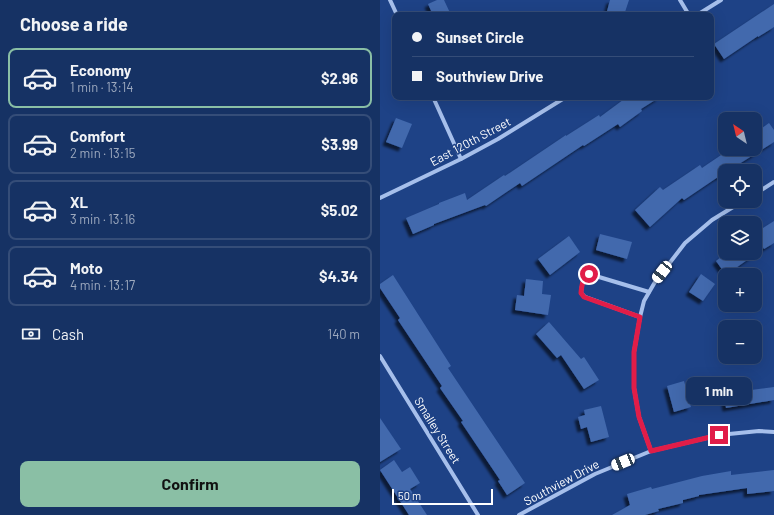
<!DOCTYPE html>
<html lang="en">
<head>
<meta charset="utf-8">
<style>
	:root { --surface:#163264; --page:#233e6d; --text:#f1f3f6; --muted:#9eaabf; --line:#354d78; --accent:#8abfa5 }
	body { margin:0; font-family:Barlow,sans-serif; background:var(--page); color:var(--text); height:100vh; display:flex; flex-direction:column; font-size:15px; white-space:nowrap }
	* { box-sizing:border-box; margin:0 }
	p { font-size:13px; color:var(--muted) }
	.icon { flex:none; width:22px; height:22px; fill:none; stroke:currentColor; stroke-width:2; stroke-linecap:round; stroke-linejoin:round }
	.map { position:relative; flex:1; overflow:hidden }
	.details { display:flex; flex-direction:column; background:var(--surface); width:380px }
	.details>* { flex:none }
	.guide { position:absolute; left:12px; top:12px; width:322px; height:88px; border-radius:8px; box-shadow:0 4px 16px #0002,0 0 0 1px var(--line); display:grid; align-content:center; height:88px; padding:0 20px; background:var(--surface) }
	.needle { width:26px; rotate:325deg }
	.tools { position:absolute; left:338px; top:112px; display:grid; gap:8px }
	.tools a { display:grid; place-items:center; width:44px; height:44px; border-radius:8px; background:var(--surface); box-shadow:0 4px 16px #0002,0 0 0 1px var(--line); font-size:20px }
	.scale { position:absolute; left:12px; bottom:10px; width:101px; box-sizing:border-box; padding-left:4px; border:2px solid #fff; border-top:0; font-size:11px; line-height:14px; white-space:nowrap; color:#fff; -webkit-text-stroke:3px #1e4286; paint-order:stroke }
	.end { position:absolute; width:18px; height:18px; margin:-9px; border:5px solid #e11d48; background:#fff; box-shadow:0 0 0 2px #fff }
	.from { border-radius:50% }
	.bubble { position:absolute; height:28px; border-radius:8px; background:var(--surface); box-shadow:0 4px 16px #0002,0 0 0 1px var(--line); font-size:13px; font-weight:700; line-height:28px; text-align:center }
	.car { position:absolute; width:12px; height:24px; margin:-12px -6px; border-radius:5px; box-shadow:0 0 3px 1px #0007; background:linear-gradient(#fff 24%,#345 0 40%,#fff 0 76%,#345 0 86%,#fff 0) }
	.guide b { display:flex; align-items:center; gap:14px; height:38px; font-size:15px }
	.guide b+b { border-top:1px solid var(--line) }
	.guide i { width:10px; height:10px; background:var(--text) }
	ul { padding:0; list-style:none }
	li { display:flex; align-items:center; gap:12px; height:60px; margin:0 8px 6px; padding:0 12px; border:2px solid var(--line); border-radius:8px }
	li div { flex:1 }
	li b { display:block; font-size:15px }
	li em { font-style:normal; font-weight:700 }
	li.selected { border-color:var(--accent) }
	li>.icon { width:36px; height:36px; stroke-width:1.5 }
	h2 { padding:0 20px; font-size:18px; line-height:48px }
	.pay { display:flex; align-items:center; gap:10px; height:44px; padding:0 20px; font-size:15px }
	.pay p { margin-inline-start:auto }
	.primary-button { display:flex; gap:8px; margin-top:auto; padding:8px 20px }
	.primary-button a { flex:1; height:46px; border-radius:8px; background:var(--accent); color:#111; font-size:16px; font-weight:700; line-height:46px; text-align:center }
	main { display:flex; flex:1; min-height:0 }
	.map>svg:first-child { display:block }
	.building { fill:#4269ad; filter:url(#shadow) }
	.lines { fill:none; stroke-linecap:round; stroke-linejoin:round }
	.street { stroke:#a6bfeb; stroke-width:4 }
	.route { stroke:#e11d48; stroke-width:5 }
	.labels { text-anchor:middle; dominant-baseline:central; stroke-width:3; stroke-linejoin:round; paint-order:stroke }
	.street-label { font-size:12px; fill:#fff; stroke:#1e4286 }
</style>
</head>
<body>
<main>
<section class="details">
<h2>Choose a ride</h2>
<ul>
<li class="selected"><svg class="icon" aria-label="car" viewBox="0 0 24 24"><path d="M5 17H2v-5l4-1 3-4h7l3 4 3 1v5h-3M9 17h6M6 11h13"/><circle cx="7" cy="17" r="2"/><circle cx="17" cy="17" r="2"/></svg><div><b>Economy</b><p>1 min · 13:14</p></div><em>$2.96</em></li>
<li><svg class="icon" aria-label="car" viewBox="0 0 24 24"><path d="M5 17H2v-5l4-1 3-4h7l3 4 3 1v5h-3M9 17h6M6 11h13"/><circle cx="7" cy="17" r="2"/><circle cx="17" cy="17" r="2"/></svg><div><b>Comfort</b><p>2 min · 13:15</p></div><em>$3.99</em></li>
<li><svg class="icon" aria-label="car" viewBox="0 0 24 24"><path d="M5 17H2v-5l4-1 3-4h7l3 4 3 1v5h-3M9 17h6M6 11h13"/><circle cx="7" cy="17" r="2"/><circle cx="17" cy="17" r="2"/></svg><div><b>XL</b><p>3 min · 13:16</p></div><em>$5.02</em></li>
<li><svg class="icon" aria-label="car" viewBox="0 0 24 24"><path d="M5 17H2v-5l4-1 3-4h7l3 4 3 1v5h-3M9 17h6M6 11h13"/><circle cx="7" cy="17" r="2"/><circle cx="17" cy="17" r="2"/></svg><div><b>Moto</b><p>4 min · 13:17</p></div><em>$4.34</em></li>
</ul>
<div class="pay"><svg class="icon" aria-label="cash" viewBox="0 0 24 24"><path d="M3 7h18v10H3z"/><circle cx="12" cy="12" r="2"/></svg>Cash<p>140 m</p></div>
<div class="primary-button"><a>Confirm</a></div>
</section>
<div class="map">
<svg width="394" height="515" viewBox="0 0 394 515">
	<defs>
		<filter id="shadow"><feDropShadow dx="-3.5" dy="3.5" stdDeviation="1" flood-color="#0009"/></filter>
	</defs>
	<rect width="100%" height="100%" fill="#1e4286"/>
	<g class="building">
		<path d="M57,0H64L71,15H53L48,4Z"/>
		<path d="M230,0H249L244,15H226Z"/>
		<path d="M394,4V27L378,37V36L344,59L334,44Z"/>
		<path d="M247,97H280L261,109L262,111L240,127L238,124L204,146L203,145L142,186L140,183L106,206L105,205L54,224V225L33,234L26,218L59,204V203L85,193L87,200L124,175L125,176L186,135V136L219,115L220,117Z"/>
		<path d="M16,118L32,124L22,148L6,142Z"/>
		<path d="M389,123L394,130V142L348,171H345V173L339,177H338L304,200L302,198L270,227L255,210L280,187L283,190L320,165L322,168L350,149H375V133Z"/>
		<path d="M394,221V243L384,249L375,235V233Z"/>
		<path d="M220,234L252,242L247,259L216,250Z"/>
		<path d="M189,236L200,252L170,275L158,259Z"/>
		<path d="M346,253H377L346,275L336,261Z"/>
		<path d="M321,274L335,284L323,301L309,292Z"/>
		<path d="M13,275L71,366L68,368L145,483L127,495L118,481L120,480L81,422L83,421L60,388L62,386L18,320L20,318L0,288V284Z"/>
		<path d="M146,279L163,281L162,294L171,295L168,315L135,310L137,295L144,296Z"/>
		<path d="M169,322L201,359L204,357L219,380L204,389L181,355L177,358L156,334Z"/>
		<path d="M304,381L311,407L294,412L287,386Z"/>
		<path d="M370,384L371,390L394,387V400L346,408L343,388Z"/>
		<path d="M221,406L229,437L211,442L207,427L201,429L198,417L205,415L204,410Z"/>
		<path d="M0,418L21,449L0,462Z"/>
		<path d="M14,460L22,472L30,467L40,483L30,489L47,515H29L0,470Z"/>
		<path d="M394,470V491L367,494V488L319,495V496L303,500V503L278,509L279,511L265,515H232L250,505L247,494L271,487L272,489L322,476L351,471V475Z"/>
	</g>
	<g class="lines">
		<g class="street">
			<path d="M10,0L17,15"/>
			<path d="M300,0L309,15"/>
			<path d="M317,15L341,0"/>
			<path d="M53,97L81,159"/>
			<path d="M375,194L394,182"/>
			<path d="M0,198L81,159L118,139L186,97"/>
			<path d="M260,317L205,297L201,293C202,284 202,280 209,274L269,292"/>
			<path d="M0,356L98,515"/>
			<path d="M271,451L259,417L254,388V352L260,317L264,301L275,282L305,243L332,220L363,201"/>
			<path d="M139,515L215,474L271,451L339,435L379,431L394,432"/>
		</g>
	</g>
	<g class="lines">
		<path class="route" d="M209,274C202,280 202,284 201,293L204,297L260,317L254,352V388L259,417L271,451L339,435"/>
	</g>
	<g class="labels">
		<g class="street-label">
			<text transform="translate(90 141) rotate(-28)">East 120th Street</text>
			<text transform="translate(58 430) rotate(58)">Smalley Street</text>
			<text transform="translate(181 482) rotate(-28)">Southview Drive</text>
		</g>
	</g>
</svg>
<div class="tools">
<a><svg class="needle" viewBox="-14 -14 28 28"><path d="M0-13l5 13h-10z" fill="#e53935"/><path d="M0 13l5-13h-10z" fill="#9eaabf"/></svg></a>
<a><svg class="icon" aria-label="locate" viewBox="0 0 24 24"><circle cx="12" cy="12" r="6"/><path d="M12 2v4M12 18v4M2 12h4M18 12h4"/></svg></a>
<a><svg class="icon" aria-label="layers" viewBox="0 0 24 24"><path d="M12 4l9 5-9 5-9-5zM3 14l9 5 9-5"/></svg></a>
<a>+</a>
<a>−</a>
</div>
<div class="scale">50 m</div>
<i class="end from" style="left:209px;top:274px"></i>
<i class="end" style="left:339px;top:435px"></i>
<div class="bubble" style="left:306px;top:377px;width:66px">1 min</div>
<i class="car" style="left:282px;top:272px;rotate:218deg"></i>
<i class="car" style="left:243px;top:462px;rotate:248deg"></i>
<div class="guide">
<b><i class="from"></i>Sunset Circle</b>
<b><i></i>Southview Drive</b>
</div>
</div>
</main>
</body>
</html>
